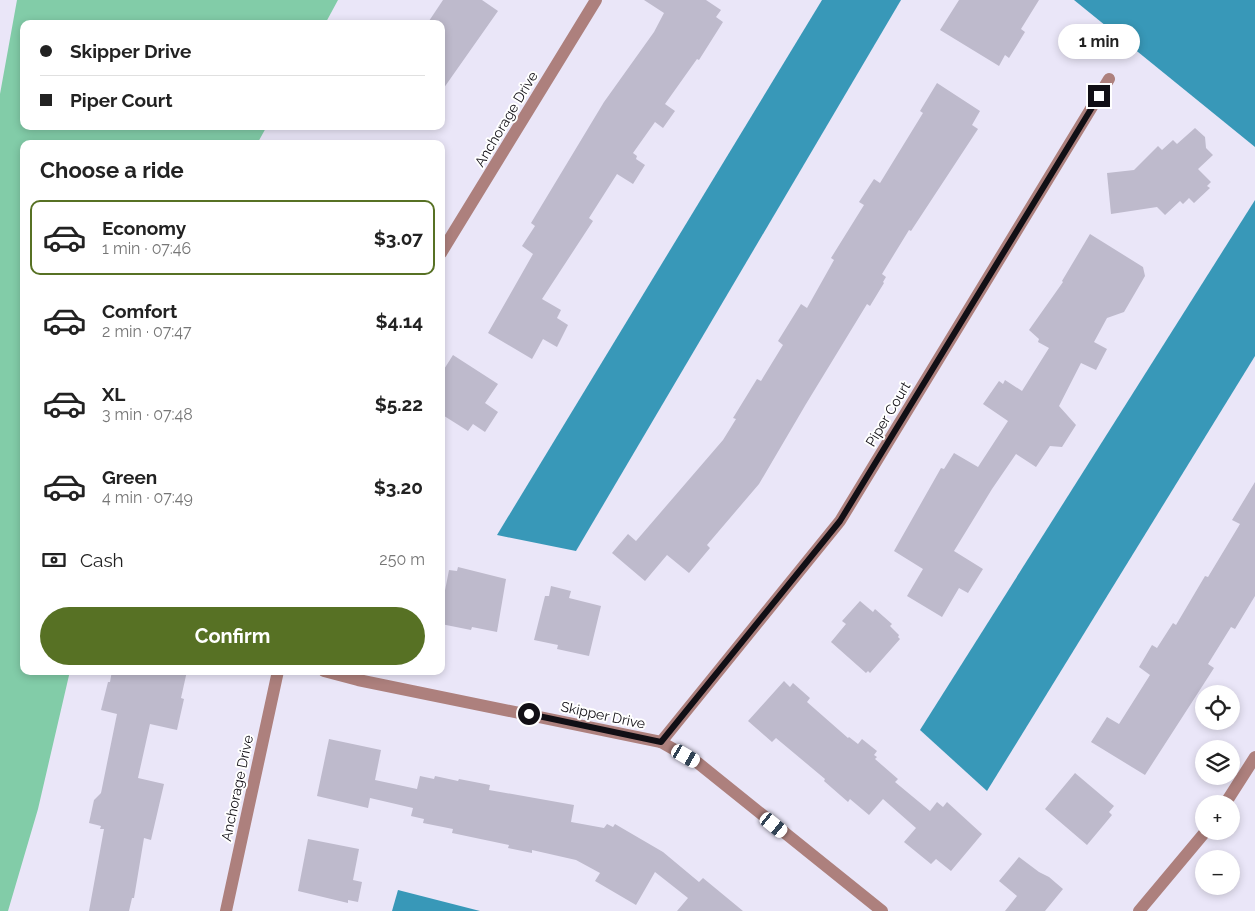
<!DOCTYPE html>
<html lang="en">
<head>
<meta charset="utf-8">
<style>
	:root { --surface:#fff; --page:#f2f2f2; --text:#222; --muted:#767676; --line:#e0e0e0; --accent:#577124 }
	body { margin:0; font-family:Raleway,sans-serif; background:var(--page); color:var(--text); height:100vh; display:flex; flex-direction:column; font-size:19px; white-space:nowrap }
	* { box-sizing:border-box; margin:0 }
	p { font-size:16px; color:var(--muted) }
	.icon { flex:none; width:28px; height:28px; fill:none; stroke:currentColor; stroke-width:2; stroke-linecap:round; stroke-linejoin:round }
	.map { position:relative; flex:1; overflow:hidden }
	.sheet { position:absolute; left:20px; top:140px; width:425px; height:535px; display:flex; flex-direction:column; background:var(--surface); border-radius:10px; box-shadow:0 2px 8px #0003 }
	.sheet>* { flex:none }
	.banner { position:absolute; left:20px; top:20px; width:425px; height:110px; border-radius:10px; box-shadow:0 2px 8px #0003; display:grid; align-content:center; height:110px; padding:0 20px; background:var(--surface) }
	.tools { position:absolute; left:1195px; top:685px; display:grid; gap:10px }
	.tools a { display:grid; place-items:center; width:45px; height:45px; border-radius:50%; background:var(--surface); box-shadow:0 2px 8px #0003; font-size:25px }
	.end { position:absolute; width:22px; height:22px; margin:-11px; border:6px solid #110f15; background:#fff; box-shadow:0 0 0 2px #fff }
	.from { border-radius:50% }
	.bubble { position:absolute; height:35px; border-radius:18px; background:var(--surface); box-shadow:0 2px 8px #0003; font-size:16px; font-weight:700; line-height:35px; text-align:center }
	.car { position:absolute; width:15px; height:30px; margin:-15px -8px; border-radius:6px; box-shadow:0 0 4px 1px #0007; background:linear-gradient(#fff 24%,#345 0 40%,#fff 0 76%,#345 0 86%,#fff 0) }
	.banner b { display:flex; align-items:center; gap:18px; height:48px; font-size:19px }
	.banner b+b { border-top:1px solid var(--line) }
	.banner i { width:12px; height:12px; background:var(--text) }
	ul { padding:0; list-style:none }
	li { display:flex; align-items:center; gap:15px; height:75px; margin:0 10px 8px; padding:0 10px; border:2px solid transparent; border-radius:10px }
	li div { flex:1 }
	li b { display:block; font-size:19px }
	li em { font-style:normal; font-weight:700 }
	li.selected { border-color:var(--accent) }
	li>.icon { width:45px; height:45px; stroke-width:1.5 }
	h2 { padding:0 20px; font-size:22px; line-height:60px }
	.pay { display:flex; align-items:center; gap:12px; height:55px; padding:0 20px; font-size:19px }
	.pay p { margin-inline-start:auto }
	.primary-button { display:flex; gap:10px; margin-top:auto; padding:10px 20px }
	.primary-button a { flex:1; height:58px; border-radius:30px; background:var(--accent); color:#fff; font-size:20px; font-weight:700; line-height:58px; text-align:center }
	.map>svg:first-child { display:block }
	.green { fill:#82cca8 }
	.water { fill:#3898b8 }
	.building { fill:#bebacc }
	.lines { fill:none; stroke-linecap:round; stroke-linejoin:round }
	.street { stroke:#ad807d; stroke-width:12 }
	.route { stroke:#110f15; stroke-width:6 }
	.labels { text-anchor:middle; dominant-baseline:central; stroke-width:4; stroke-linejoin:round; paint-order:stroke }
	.street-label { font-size:14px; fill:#110f15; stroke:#fff }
</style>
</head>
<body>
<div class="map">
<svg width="1255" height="911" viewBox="0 0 1255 911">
	<rect width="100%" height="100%" fill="#eae6f8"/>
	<path class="green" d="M17,0H338L325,24H24V126H267L257,144H24V671H70L38,809L8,911H0V94Z"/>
	<g class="water">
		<path d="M822,0H901L576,551L497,535Z"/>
		<path d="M1074,0H1255V147Z"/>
		<path d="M1255,200V356L987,791L920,730Z"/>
		<path d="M398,890L480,911H392Z"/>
	</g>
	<g class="building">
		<path d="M443,0H482L498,11L441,92V24H427Z"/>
		<path d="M644,0H706L721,10L716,17L723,22L699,60L697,59L665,104L675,111L663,128L655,122L633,153L637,156L636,159L645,165L633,184L617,174L589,218L593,221L542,299L561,310L557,318L568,325L557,347L543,339L532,359L488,333L533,254L522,246L535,226L531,223L604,102L654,32L664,13Z"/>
		<path d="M959,0H1039L1021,29L1025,32L1009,58L1005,55L999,66L940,30Z"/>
		<path d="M937,83L980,111L972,125L978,129L911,231L909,230L882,274L886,277L883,282L884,283L870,306L867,304L806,404L759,484L707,545L710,548L689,573L667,555L645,581L612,553L628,534L636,541L723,440L736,419L733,418L757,379L761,381L783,345L778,341L801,304L807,308L834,260L831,258L864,205L859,202L874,179L880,183L923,113L920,111Z"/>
		<path d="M1195,128L1205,137L1206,148L1213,155L1198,169L1211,182L1207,186L1210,188L1194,203L1189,198L1183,204L1180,201L1165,215L1157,207L1111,214L1107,173L1134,170L1158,146L1162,150L1173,140L1177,144Z"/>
		<path d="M1090,234L1143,267L1145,276L1124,312L1107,318L1094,342L1107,349L1096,370L1081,363L1059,406L1076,425L1062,447L1050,446L1036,467L1016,454L992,489L954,551L983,569L968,593L959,588L942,617L907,596L923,569L894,551L941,468L944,469L954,453L978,467L1008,421L983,404L999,381L1003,384L1005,380L1022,391L1049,348L1038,342L1039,339L1029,330L1063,282L1062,281Z"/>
		<path d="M453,355L498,384L485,403L498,412L485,432L473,424L468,431L441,414V374Z"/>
		<path d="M1255,482V596L1235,629L1231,627L1208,664L1214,668L1145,775L1091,742L1107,717L1119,724L1150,675L1139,667L1152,645L1157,648L1173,623L1176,625L1205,576L1208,577L1240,524L1232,520Z"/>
		<path d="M458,567L506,579L497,632L472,627L471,630L441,624V611L449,570L457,571Z"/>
		<path d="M551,586L571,591L569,598L601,606L589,656L557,649L558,645L534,640L545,596H549Z"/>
		<path d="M860,601L873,612L875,609L892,624L890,626L899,635L898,637L900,639L870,673L868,671L866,673L831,642L846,624L842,621Z"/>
		<path d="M112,671H187L181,698L184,699L177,730L150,724L138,778L164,784L151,840L144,838L134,898H132L129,911H89L104,829H100L101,826L89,823L94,800L101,793L117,714L101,710L108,682H110Z"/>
		<path d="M784,681L790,687L793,683L810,698L807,702L848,738L849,737L858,744L862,739L877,751L874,755L877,757L875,759L898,779L895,782L930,811L937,802L943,807L947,802L982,834L951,871L936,859L931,864L904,842L916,828L883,799L869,815L850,799L848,802L824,781L825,779L776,738L772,742L748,721Z"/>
		<path d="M329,739L381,750L375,780L417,789L420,776L434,779L435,776L458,781L459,779L490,785L489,790L574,805L571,822L604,828L607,824L613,827L615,824L663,852L699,882L703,878L743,911H677L688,898L655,872L636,905L595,881L600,873L576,860L532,850V853L508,848L509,845L452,833L453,829L423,823L424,819L411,816L413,808L370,798L368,808L317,796Z"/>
		<path d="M1075,773L1114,806L1109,812L1112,815L1087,845L1045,809Z"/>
		<path d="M308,839L359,849L353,880L362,882L358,902L348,900V903L298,891Z"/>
		<path d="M1019,857L1039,872L1049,877L1063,889L1045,911H1005L1017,896L999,881Z"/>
	</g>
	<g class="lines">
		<g class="street">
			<path d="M441,253L596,0"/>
			<path d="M324,671L358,680L661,742L698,763L882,911"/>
			<path d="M661,742L840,521L1109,79"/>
			<path d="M1225,804L1255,757"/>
			<path d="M226,911L278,671"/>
			<path d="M1139,911L1206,831"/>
		</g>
	</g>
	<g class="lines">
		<path class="route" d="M529,714L661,742L840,521L1099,96"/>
	</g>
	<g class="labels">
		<g class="street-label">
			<text transform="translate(506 119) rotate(-59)">Anchorage Drive</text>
			<text transform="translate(888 414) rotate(-59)">Piper Court</text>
			<text transform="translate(603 715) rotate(12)">Skipper Drive</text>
			<text transform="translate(237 788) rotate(-78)">Anchorage Drive</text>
		</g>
	</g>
</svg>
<div class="tools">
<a><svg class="icon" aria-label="locate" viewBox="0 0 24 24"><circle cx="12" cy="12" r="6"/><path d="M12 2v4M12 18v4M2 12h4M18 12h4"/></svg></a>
<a><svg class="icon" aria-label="layers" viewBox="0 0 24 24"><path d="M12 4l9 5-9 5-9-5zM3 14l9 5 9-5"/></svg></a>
<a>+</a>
<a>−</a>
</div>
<i class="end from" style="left:529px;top:714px"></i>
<i class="end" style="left:1099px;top:96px"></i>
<div class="bubble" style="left:1058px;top:24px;width:82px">1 min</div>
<i class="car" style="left:686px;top:756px;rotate:120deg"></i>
<i class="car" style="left:774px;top:825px;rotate:129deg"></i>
<div class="banner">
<b><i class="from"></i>Skipper Drive</b>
<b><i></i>Piper Court</b>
</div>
<section class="sheet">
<h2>Choose a ride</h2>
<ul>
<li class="selected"><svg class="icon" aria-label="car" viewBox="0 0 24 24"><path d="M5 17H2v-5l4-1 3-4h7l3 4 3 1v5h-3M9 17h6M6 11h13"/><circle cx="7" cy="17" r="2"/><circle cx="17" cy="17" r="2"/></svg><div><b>Economy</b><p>1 min · 07:46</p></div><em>$3.07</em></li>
<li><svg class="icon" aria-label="car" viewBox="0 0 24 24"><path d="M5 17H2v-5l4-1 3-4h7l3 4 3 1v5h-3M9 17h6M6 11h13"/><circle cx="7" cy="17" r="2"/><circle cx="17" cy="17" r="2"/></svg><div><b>Comfort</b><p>2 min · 07:47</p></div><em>$4.14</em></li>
<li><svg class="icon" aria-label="car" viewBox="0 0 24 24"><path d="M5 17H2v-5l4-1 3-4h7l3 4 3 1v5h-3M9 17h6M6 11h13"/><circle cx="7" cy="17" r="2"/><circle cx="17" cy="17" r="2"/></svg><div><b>XL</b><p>3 min · 07:48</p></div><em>$5.22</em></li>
<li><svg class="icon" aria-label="car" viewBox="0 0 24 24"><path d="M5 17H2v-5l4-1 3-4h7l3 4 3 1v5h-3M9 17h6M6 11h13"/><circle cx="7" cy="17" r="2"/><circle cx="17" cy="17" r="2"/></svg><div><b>Green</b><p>4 min · 07:49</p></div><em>$3.20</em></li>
</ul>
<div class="pay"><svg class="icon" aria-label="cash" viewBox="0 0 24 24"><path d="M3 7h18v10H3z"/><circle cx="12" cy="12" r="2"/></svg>Cash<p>250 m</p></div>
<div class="primary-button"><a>Confirm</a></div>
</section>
</div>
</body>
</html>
